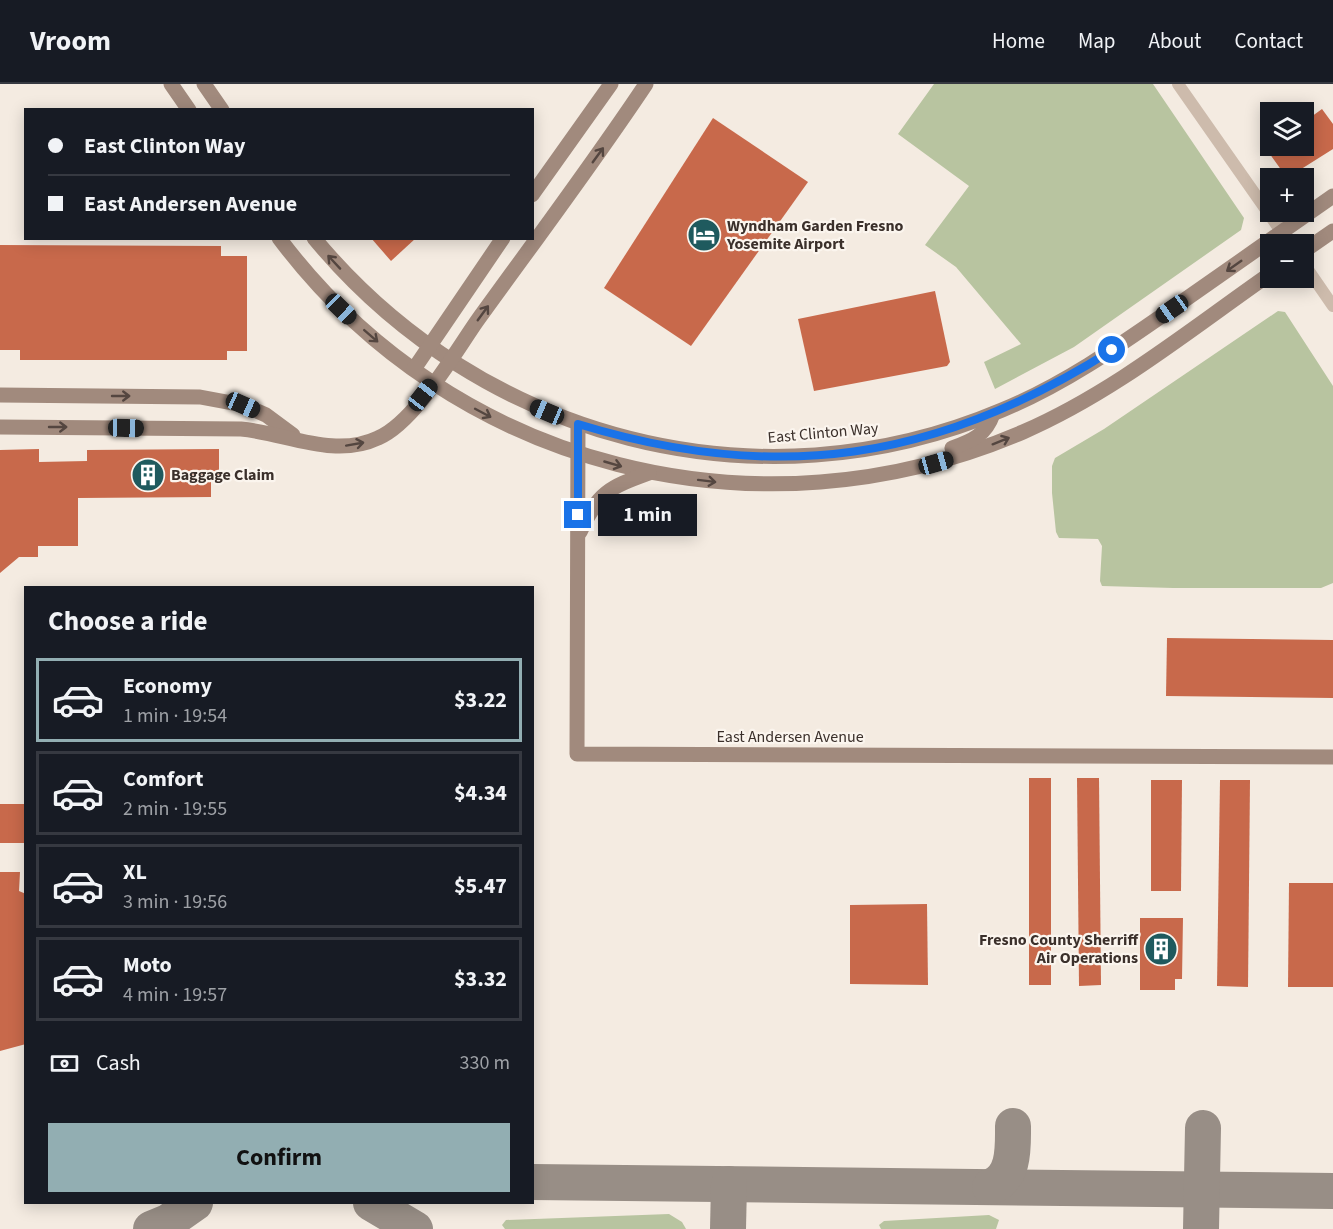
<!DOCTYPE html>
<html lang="en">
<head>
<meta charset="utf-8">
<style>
	:root { --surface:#171b24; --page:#242831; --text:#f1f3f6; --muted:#9ea1a6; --line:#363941; --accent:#92aeb2 }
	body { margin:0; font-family:"Source Sans 3",sans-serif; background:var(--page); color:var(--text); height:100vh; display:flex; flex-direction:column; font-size:22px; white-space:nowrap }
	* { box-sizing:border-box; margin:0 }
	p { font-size:20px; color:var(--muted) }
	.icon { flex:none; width:33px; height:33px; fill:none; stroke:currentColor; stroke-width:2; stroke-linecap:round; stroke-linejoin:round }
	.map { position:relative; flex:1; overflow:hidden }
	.drawer { position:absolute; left:24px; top:502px; width:510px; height:618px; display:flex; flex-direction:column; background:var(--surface); border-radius:0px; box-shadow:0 3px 15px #0003 }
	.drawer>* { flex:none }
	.banner { position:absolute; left:24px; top:24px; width:510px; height:132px; border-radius:0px; box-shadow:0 3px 15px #0003; display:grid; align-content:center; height:132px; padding:0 24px; background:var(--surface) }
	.controls { position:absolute; left:1260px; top:18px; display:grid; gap:12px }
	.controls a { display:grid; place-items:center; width:54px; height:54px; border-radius:0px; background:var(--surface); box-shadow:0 3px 15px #0003; font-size:30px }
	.end { position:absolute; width:27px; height:27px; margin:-14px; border:8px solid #1a73e8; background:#fff; box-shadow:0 0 0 3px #fff }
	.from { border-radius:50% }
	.bubble { position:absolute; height:42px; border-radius:0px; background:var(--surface); box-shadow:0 3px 15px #0003; font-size:20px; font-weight:700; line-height:42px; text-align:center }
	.car { position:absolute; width:18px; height:36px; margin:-18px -9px; border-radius:8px; box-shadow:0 0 4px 2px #0007; background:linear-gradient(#222 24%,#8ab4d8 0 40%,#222 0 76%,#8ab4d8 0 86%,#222 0) }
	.banner b { display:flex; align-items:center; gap:21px; height:57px; font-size:22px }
	.banner b+b { border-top:2px solid var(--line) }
	.banner i { width:15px; height:15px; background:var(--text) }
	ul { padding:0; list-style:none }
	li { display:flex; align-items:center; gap:18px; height:84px; margin:0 12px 9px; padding:0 12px; border:3px solid var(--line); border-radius:0px }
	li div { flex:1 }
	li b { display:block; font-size:22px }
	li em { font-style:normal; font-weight:700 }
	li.selected { border-color:var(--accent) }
	li>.icon { width:54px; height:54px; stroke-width:1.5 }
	h2 { padding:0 24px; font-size:27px; line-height:72px }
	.pay { display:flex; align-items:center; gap:15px; height:66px; padding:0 24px; font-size:22px }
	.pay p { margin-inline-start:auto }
	.cta { display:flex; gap:12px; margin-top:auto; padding:12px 24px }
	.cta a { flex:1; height:69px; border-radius:0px; background:var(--accent); color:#111; font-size:24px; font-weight:700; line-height:69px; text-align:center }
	header { display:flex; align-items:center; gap:36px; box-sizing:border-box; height:84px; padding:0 30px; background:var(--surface); border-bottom:2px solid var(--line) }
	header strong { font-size:28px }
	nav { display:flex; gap:33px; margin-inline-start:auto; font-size:21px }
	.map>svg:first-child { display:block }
	.green { fill:#b8c4a0 }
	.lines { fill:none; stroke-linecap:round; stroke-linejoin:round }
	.taxiway { stroke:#988e86; stroke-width:36 }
	.building { fill:#c8694b }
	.street { stroke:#cdbbac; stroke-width:12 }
	.secondary { stroke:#a18a7d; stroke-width:15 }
	.oneway { stroke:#544640 }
	.route { stroke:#1a73e8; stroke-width:8 }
	.labels { text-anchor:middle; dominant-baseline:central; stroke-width:4.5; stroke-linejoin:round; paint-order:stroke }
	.poi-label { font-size:16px; font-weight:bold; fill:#3b302b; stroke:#fbf5ee; text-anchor:start }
	.street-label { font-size:16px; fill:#3b302b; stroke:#fbf5ee }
</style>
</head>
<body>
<header>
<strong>Vroom</strong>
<nav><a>Home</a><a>Map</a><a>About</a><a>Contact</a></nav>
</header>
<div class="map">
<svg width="1333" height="1145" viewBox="0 0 1333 1145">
	<rect width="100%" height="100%" fill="#f4ebe1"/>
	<g class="green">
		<path d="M934,0H1153L1244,134L1241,146L1074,263L995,305L984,278L1021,260L956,183L925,161L969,102L898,50Z"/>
		<path d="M1278,227L1285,228L1333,302V499L1321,504H1173L1102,502L1100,497L1102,462L1098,455L1059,454L1056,448L1052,409V382L1055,374L1104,345Z"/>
		<path d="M669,1130L682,1138L686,1145H505L502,1141L506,1136Z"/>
		<path d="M989,1131L999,1136L996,1145H881L879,1141L884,1137Z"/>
	</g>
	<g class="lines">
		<g class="taxiway">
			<path d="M532,1098L1333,1107"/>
			<path d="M990,1103C1015,1094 1013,1063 1013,1042"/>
			<path d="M371,1119L415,1145"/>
			<path d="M151,1145L168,1138L195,1119"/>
			<path d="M728,1145L729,1100"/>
			<path d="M1201,1145L1203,1044"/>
		</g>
	</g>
	<g class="building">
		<path d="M1322,25L1333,40V65L1287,94L1264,62H1304V38Z"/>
		<path d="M713,34L808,98L691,262L604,204Z"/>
		<path d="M371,154H416L391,177Z"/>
		<path d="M0,161L221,162V172H247V267H227V276H20V266H0Z"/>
		<path d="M935,207L950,278L947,282L814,307L798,235Z"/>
		<path d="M39,365V378L87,377V366L219,365V395H211V413L78,414V462H38V473H19L0,489V366Z"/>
		<path d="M1167,554L1333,556V614L1166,612Z"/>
		<rect x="1029" y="694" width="22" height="207"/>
		<path d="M1077,694H1099L1101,901L1079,902Z"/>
		<path d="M1151,696H1182L1181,807H1151Z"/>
		<path d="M1220,696H1250L1248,903L1217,902Z"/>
		<path d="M0,720H26L24,759H0Z"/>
		<path d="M0,788H20L19,807L26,810V960L0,967Z"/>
		<path d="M1289,799H1333V903H1288Z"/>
		<path d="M927,820L928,901L850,900V821Z"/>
		<path d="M1140,834H1183L1182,895H1175V906H1140Z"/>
	</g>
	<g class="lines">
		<g class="street">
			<path d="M1178,0L1290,160"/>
			<path d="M1304,180L1333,222"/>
		</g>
		<g class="secondary">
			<path d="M171,0L189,26"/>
			<path d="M204,0L222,26"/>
			<path d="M532,111L611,0"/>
			<path d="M279,154C453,386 760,461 1023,348C1113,309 1191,245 1270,190"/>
			<path d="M314,154C481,356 759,429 1002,326C1065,300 1120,261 1176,222C1228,185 1281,149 1333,112"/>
			<path d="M1304,167L1333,147"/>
			<path d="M414,285L503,154"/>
			<path d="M0,311L200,313L243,321L266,331L293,351"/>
			<path d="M578,340L577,670L1333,673"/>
			<path d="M0,343L241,345C286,349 334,375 378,354C414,339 454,270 477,237C534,158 592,81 646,0"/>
			<path d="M952,364C972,357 986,351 993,330"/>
			<path d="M580,448C599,408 608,404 649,389"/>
		</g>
	</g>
	<defs><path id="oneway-shaft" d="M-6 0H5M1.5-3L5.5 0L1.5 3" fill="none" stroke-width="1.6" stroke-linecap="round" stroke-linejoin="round" transform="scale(1.5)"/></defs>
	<g class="oneway">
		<use href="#oneway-shaft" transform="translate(598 71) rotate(-54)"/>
		<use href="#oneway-shaft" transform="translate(334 178) rotate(-133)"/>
		<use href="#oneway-shaft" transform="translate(1234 182) rotate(145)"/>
		<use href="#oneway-shaft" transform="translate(483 229) rotate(-54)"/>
		<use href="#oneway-shaft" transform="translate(371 252) rotate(41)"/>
		<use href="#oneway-shaft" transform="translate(121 312)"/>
		<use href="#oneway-shaft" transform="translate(483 329) rotate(28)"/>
		<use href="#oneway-shaft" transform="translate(58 343)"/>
		<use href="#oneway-shaft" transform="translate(1001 357) rotate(-22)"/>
		<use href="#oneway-shaft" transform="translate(355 360) rotate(-10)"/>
		<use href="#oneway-shaft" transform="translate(613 380) rotate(16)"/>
		<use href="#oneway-shaft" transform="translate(707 397) rotate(7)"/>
	</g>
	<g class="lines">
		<path class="route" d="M578,431V340C777,401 937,377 1112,266"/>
	</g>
	<defs>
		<g id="hotel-disc" transform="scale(1.725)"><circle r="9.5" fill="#1f5a5e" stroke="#fbf5ee"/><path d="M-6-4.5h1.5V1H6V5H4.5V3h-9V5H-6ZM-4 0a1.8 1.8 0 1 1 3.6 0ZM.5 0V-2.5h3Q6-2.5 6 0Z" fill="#fff"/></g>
		<g id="building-disc" transform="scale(1.725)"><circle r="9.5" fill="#1f5a5e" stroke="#fbf5ee"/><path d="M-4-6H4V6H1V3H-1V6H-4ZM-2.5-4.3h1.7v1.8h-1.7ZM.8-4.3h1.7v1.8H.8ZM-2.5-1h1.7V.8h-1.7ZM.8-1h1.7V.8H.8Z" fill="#fff"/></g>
	</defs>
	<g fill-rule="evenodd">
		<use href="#hotel-disc" x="704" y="151"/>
		<use href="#building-disc" x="148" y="391"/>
		<use href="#building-disc" x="1161" y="865"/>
	</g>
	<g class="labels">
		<g class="poi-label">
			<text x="727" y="142">Wyndham Garden Fresno<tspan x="727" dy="18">Yosemite Airport</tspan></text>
			<text x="171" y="391">Baggage Claim</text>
			<text x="1138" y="856" text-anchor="end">Fresno County Sherriff<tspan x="1138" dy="18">Air Operations</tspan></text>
		</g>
		<g class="street-label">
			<text transform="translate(823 349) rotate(-5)">East Clinton Way</text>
			<text x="790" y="653">East Andersen Avenue</text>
		</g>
	</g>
</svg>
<div class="controls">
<a><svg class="icon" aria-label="layers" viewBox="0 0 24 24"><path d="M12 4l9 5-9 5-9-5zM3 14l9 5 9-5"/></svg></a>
<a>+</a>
<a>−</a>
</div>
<i class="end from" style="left:1112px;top:266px"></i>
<i class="end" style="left:578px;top:431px"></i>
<div class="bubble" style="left:598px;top:410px;width:99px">1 min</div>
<i class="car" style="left:341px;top:225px;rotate:134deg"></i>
<i class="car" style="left:1172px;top:225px;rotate:235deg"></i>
<i class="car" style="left:423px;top:311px;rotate:38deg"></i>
<i class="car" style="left:243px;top:321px;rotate:114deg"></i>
<i class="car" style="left:547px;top:328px;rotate:293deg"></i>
<i class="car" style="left:126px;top:344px;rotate:91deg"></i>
<i class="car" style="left:936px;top:379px;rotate:74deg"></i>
<div class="banner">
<b><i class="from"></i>East Clinton Way</b>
<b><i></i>East Andersen Avenue</b>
</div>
<section class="drawer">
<h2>Choose a ride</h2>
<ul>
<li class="selected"><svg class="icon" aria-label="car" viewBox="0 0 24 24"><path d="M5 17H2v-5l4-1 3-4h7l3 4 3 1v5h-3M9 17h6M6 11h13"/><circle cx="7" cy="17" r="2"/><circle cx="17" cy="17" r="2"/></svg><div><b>Economy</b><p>1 min · 19:54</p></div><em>$3.22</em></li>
<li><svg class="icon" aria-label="car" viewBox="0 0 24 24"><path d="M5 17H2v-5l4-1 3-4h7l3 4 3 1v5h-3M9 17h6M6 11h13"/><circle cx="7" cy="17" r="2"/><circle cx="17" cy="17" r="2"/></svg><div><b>Comfort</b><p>2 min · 19:55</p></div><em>$4.34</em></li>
<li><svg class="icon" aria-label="car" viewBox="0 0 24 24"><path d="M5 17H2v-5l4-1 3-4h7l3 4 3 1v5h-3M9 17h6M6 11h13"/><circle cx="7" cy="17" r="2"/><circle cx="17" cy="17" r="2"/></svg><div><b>XL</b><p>3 min · 19:56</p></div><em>$5.47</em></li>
<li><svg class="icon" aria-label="car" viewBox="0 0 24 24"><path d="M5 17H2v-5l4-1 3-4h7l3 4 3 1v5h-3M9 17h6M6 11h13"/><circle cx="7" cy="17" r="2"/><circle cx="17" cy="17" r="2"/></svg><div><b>Moto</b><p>4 min · 19:57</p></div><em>$3.32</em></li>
</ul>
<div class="pay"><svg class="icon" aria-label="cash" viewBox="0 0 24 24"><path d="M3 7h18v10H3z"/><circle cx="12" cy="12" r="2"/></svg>Cash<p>330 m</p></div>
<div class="cta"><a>Confirm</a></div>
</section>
</div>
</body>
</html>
